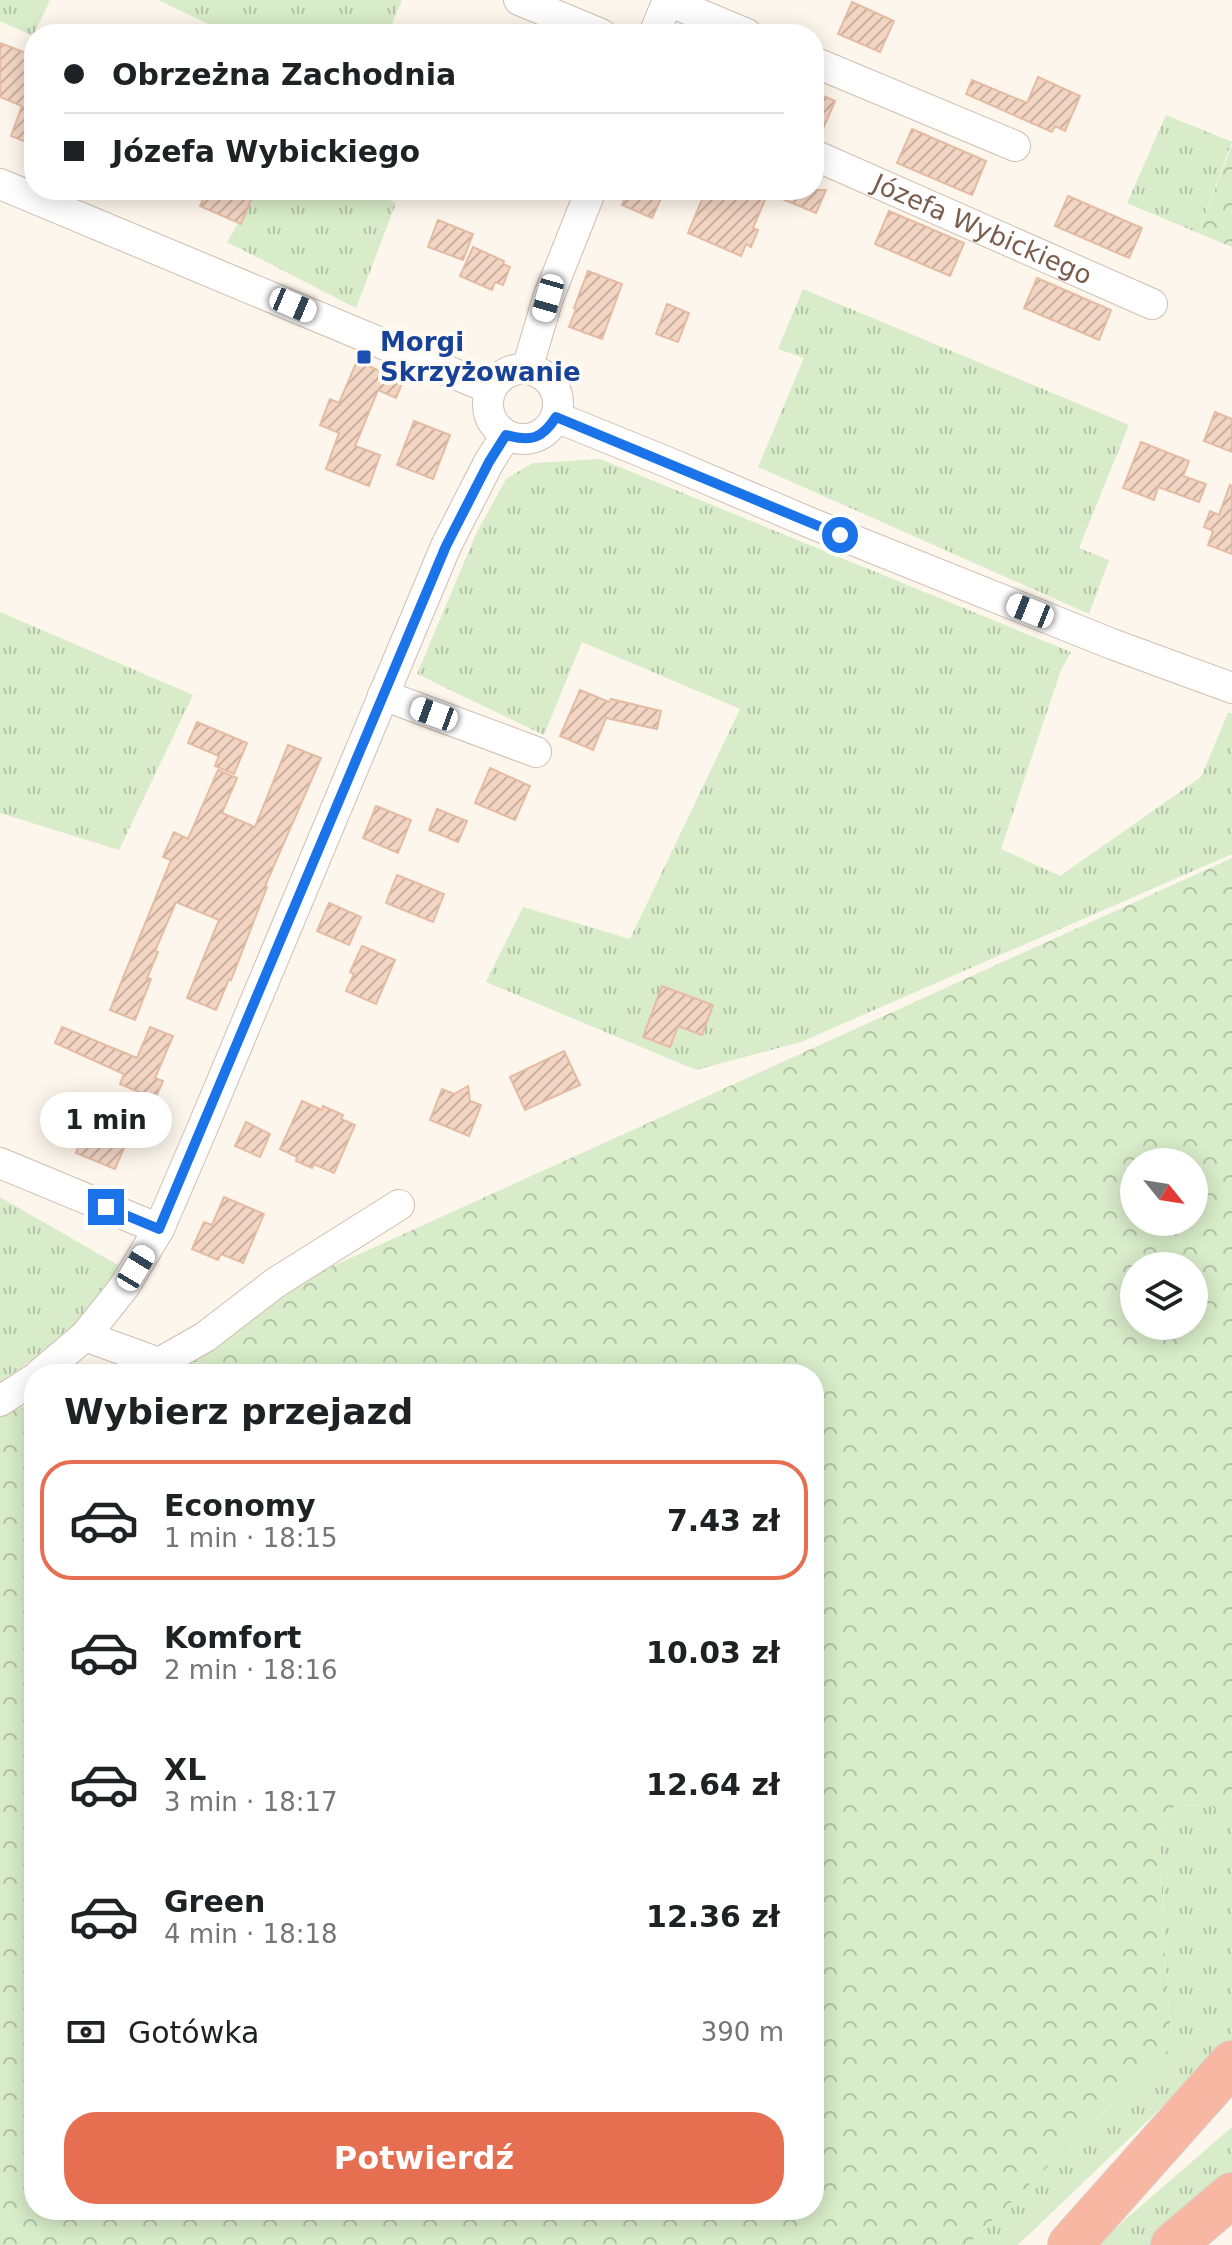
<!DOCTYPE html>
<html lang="pl">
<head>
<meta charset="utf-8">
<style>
	:root { --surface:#fff; --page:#f6f6f6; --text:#202124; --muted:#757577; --line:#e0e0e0; --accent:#e76f51 }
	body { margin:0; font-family:"DejaVu Sans",sans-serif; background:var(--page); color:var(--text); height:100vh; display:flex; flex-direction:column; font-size:30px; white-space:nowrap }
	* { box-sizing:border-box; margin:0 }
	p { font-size:26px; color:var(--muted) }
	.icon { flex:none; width:44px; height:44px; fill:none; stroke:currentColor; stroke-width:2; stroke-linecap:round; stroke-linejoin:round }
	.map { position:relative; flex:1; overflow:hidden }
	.details { position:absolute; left:24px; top:1364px; width:800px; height:856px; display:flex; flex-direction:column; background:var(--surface); border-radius:32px; box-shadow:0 4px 20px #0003 }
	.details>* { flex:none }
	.guide { position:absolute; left:24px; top:24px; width:800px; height:176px; border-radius:32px; box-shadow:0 4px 20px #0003; display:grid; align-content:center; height:176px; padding:0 40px; background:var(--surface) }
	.needle { width:52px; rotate:120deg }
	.buttons { position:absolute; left:1120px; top:1148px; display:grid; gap:16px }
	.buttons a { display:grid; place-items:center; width:88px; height:88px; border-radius:50%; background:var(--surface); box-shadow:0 4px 20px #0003; font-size:40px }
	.end { position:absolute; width:36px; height:36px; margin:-18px; border:10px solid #1a73e8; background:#fff; box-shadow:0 0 0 4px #fff }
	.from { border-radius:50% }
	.bubble { position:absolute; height:56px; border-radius:28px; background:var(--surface); box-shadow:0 4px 20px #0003; font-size:26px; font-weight:600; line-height:56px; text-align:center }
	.car { position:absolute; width:24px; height:48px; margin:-24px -12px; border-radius:10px; box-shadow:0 0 6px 2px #0007; background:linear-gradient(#fff 24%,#345 0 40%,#fff 0 76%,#345 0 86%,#fff 0) }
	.guide b { display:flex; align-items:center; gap:28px; height:76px; font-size:30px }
	.guide b+b { border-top:2px solid var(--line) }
	.guide i { width:20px; height:20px; background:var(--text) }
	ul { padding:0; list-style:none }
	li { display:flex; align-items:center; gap:24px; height:120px; margin:0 16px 12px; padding:0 24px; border:4px solid transparent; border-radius:32px }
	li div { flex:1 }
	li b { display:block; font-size:30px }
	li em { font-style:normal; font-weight:600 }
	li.current { border-color:var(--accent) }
	li>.icon { width:72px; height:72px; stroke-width:1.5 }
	h2 { padding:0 40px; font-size:36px; line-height:96px }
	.pay { display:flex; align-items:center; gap:20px; height:88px; padding:0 40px; font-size:30px }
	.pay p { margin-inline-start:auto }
	.cta { display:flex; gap:16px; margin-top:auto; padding:16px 40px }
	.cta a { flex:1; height:92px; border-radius:32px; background:var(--accent); color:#fff; font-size:32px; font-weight:600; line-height:92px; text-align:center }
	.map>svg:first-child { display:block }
	.grass { fill:url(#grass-tufts) }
	.forest { fill:url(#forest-crowns); fill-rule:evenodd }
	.building { fill:url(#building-hatch); stroke:#e6bba3; stroke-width:2 }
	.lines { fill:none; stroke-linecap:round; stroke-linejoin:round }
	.minor-casing { stroke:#d1beb0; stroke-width:32 }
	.highway-casing { stroke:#dad1cd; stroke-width:46 }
	.minor { stroke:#fff; stroke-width:30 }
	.highway { stroke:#f7b7a3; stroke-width:44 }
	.route { stroke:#1a73e8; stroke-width:10 }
	.transit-dot { fill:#1a4fb4; stroke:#fffaf3; stroke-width:3 }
	.labels { text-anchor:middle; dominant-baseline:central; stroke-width:8; stroke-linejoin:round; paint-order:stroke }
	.street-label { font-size:26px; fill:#7a5c4d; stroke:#fffaf3 }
	.transit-label { font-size:26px; font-weight:bold; fill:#164399; stroke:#fffaf3; text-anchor:start }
</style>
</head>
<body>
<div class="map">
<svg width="1232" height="2245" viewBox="0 0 1232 2245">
	<defs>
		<pattern id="grass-tufts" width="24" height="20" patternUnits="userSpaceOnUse" patternTransform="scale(2)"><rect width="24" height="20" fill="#d8ecc9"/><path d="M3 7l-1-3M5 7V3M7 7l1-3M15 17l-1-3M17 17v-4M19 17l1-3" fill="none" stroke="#b4c2a5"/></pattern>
		<pattern id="forest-crowns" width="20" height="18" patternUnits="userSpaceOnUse" patternTransform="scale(2)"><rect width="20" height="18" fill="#d8ecc9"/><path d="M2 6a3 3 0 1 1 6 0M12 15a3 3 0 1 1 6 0" fill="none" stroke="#b4c2a5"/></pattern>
		<pattern id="building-hatch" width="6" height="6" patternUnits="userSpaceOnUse" patternTransform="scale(2)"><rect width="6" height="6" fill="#f3d5c3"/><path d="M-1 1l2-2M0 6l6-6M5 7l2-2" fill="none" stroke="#cab0a1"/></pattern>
	</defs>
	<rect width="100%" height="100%" fill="#fdf6ec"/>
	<g class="grass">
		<path d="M0,0H50L33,36L0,21Z"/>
		<path d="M158,0H402L388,34H229Z"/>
		<path d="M1166,115L1232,142L1198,233L1127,203Z"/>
		<path d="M258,190H365L396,203L356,308L227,242Z"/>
		<path d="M803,289L1129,425L1079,548L1109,560L1089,614L758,467L804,358L778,349Z"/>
		<path d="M600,459L1071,652L1061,670L1001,849L1060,876L1201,777L1228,713L1232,714V854L801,1042L696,1070L486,982L523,907L630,939L740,709L582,642L544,735L417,674L476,534L506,479L533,463Z"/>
		<path d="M0,612L193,695L119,850L0,813Z"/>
		<path d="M0,1197L123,1268L74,1329L0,1383Z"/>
		<path d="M1175,1804L1211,1805L1232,1824V2040L1018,2245H967L1172,2046L1164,1946L1160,1839Z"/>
		<path d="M1232,2127V2175L1151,2245H1096Z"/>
	</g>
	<g class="forest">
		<path d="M1232,145V247L1198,233Z"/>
		<path d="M1232,858V1824L1211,1805L1175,1804L1160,1839L1164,1946L1172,2046L967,2245H0V1417L34,1402V2210H814V1374H95ZM1134,1162H1194V1222H1134ZM1134,1266H1194V1326H1134Z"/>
	</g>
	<g class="building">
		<path d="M852,2L894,21L880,52L838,34Z"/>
		<path d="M0,43L34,56V145L11,136L22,106L0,97Z"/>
		<path d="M1038,77L1080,96L1065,131L1055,126L1052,132L966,94L972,80L1027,103Z"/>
		<path d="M814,92L835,101L819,138L814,137Z"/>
		<path d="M912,129L986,161L972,195L897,163Z"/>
		<path d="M207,190H255L241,224L200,206Z"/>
		<path d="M629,190H665L652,218L622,205Z"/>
		<path d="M706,190H826L816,213L768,193L753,228L758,230L751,247L746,244L741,256L688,233Z"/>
		<path d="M1068,196L1142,228L1129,258L1055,226Z"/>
		<path d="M889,211L964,243L950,276L875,244Z"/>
		<path d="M438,220L473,234L463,260L428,247Z"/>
		<path d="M473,247L504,261L503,264L510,267L503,285L495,282L492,290L460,276Z"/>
		<path d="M588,271L622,284L602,339L569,327L576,309L574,308Z"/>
		<path d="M1037,278L1111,310L1099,340L1024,308Z"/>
		<path d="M667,304L689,313L678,342L656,334Z"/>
		<path d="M357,361L403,381L396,398L378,390L355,446L380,455L369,486L326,469L339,433L320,425L330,399L339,403Z"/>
		<path d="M1215,412L1232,419V452L1204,441Z"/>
		<path d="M414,421L450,435L433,479L397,465Z"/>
		<path d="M1141,442L1189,461L1183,476L1206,484L1199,502L1158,487L1154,500L1123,488Z"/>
		<path d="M1230,485L1232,486V554L1208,545L1213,531L1204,527L1210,511L1219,515Z"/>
		<path d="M580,690L609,702L611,699L661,711L657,729L606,718L593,750L560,736Z"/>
		<path d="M197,722L247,743L234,774L215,766L219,756L188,743Z"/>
		<path d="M288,745L321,758L265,886L267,887L231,980L229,979L216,1010L187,998L219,920L176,902L155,951L158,952L147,978L151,979L135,1020L110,1010L171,860L163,857L174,832L188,839L218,770L237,778L222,813L255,827Z"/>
		<path d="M490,768L530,786L515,820L475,803Z"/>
		<path d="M376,806L411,820L398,853L363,838Z"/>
		<path d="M437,809L467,821L458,842L429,830Z"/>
		<path d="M397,875L444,894L433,922L386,903Z"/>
		<path d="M329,903L361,917L349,945L317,931Z"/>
		<path d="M362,946L395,960L376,1004L346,991L354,974L350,972Z"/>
		<path d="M662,986L713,1005L702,1035L678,1026L670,1047L643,1037Z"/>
		<path d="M62,1027L137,1058L150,1027L173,1036L155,1078L163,1081L155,1099L120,1084L124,1074L55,1043Z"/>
		<path d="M564,1051L580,1085L525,1110L510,1077Z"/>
		<path d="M468,1086L470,1101L481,1105L469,1136L430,1120L442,1089L454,1094Z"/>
		<path d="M302,1101L322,1110L323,1106L343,1115L341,1119L355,1125L334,1173L314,1164L312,1168L296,1161L297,1157L280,1149Z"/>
		<path d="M97,1120L130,1134L115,1169L76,1153L88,1122L95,1125Z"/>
		<path d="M246,1122L270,1134L260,1157L235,1146Z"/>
		<path d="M224,1197L264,1214L243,1263L221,1254L218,1260L192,1249L204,1222L212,1225Z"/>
	</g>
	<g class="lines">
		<g class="minor-casing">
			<g id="minor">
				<path d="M519,0L601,34"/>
				<path d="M668,1L747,34"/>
				<path d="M654,34L668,0"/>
				<path d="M814,62L1015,146"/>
				<path id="s1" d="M814,155L1152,304"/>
				<path d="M0,184L491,389"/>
				<path d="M527,369L548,298L591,190"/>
				<circle cx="523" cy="404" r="35"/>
				<path d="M556,417L667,462L813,524L1112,644L1232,688"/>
				<path d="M383,695L536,752"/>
				<path d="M0,1163L159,1229"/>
				<path d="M85,1336L159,1363L205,1337L275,1283L399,1205"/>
				<path d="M40,1374L85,1336L124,1287L159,1229L202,1129L446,546L489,462L506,435"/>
				<path d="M0,1401L34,1379"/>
			</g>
		</g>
		<g class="highway-casing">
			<g id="highway">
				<path d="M1070,2245L1232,2063"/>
				<path d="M1173,2245L1232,2195"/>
			</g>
		</g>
		<use href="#minor" class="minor"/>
		<use href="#highway" class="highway"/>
	</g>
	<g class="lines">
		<path class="route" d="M106,1207L159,1229L446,546L489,462L506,435C531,442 542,439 556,417L840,535"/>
	</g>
	<rect class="transit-dot" x="356" y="349" width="16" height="16" rx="4"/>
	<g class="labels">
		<g class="street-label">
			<text stroke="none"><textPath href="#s1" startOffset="184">Józefa Wybickiego</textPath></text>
		</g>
		<g class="transit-label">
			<text x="380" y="342">Morgi<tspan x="380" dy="30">Skrzyżowanie</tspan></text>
		</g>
	</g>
</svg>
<div class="buttons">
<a><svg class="needle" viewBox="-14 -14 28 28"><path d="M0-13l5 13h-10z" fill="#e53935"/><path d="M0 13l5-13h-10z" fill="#757577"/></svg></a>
<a><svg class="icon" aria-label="layers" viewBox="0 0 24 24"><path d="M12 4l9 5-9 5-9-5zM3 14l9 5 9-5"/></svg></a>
</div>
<i class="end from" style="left:840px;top:535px"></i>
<i class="end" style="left:106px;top:1207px"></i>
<div class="bubble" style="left:40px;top:1092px;width:132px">1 min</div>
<i class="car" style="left:548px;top:298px;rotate:196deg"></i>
<i class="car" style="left:293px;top:305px;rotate:113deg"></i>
<i class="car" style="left:1030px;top:611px;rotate:292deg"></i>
<i class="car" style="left:434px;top:714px;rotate:290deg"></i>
<i class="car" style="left:136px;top:1268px;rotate:31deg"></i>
<div class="guide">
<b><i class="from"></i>Obrzeżna Zachodnia</b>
<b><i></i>Józefa Wybickiego</b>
</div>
<section class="details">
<h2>Wybierz przejazd</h2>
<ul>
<li class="current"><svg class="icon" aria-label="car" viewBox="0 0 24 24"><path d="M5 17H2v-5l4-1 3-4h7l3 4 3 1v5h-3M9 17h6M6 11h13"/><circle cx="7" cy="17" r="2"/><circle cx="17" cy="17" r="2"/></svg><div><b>Economy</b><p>1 min · 18:15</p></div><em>7.43 zł</em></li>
<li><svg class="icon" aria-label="car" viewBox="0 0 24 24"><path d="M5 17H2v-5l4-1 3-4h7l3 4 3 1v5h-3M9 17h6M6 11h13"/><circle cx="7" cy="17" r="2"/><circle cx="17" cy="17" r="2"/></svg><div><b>Komfort</b><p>2 min · 18:16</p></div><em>10.03 zł</em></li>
<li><svg class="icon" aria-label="car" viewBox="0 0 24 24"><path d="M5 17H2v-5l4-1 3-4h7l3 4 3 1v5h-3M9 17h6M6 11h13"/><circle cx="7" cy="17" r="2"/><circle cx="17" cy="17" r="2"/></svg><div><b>XL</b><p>3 min · 18:17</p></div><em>12.64 zł</em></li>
<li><svg class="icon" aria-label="car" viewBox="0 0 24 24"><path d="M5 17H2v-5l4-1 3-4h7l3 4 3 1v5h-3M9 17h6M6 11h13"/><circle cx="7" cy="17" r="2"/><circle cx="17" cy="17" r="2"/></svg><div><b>Green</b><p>4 min · 18:18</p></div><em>12.36 zł</em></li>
</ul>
<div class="pay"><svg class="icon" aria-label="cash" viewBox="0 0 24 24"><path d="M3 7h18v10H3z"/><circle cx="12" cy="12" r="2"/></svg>Gotówka<p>390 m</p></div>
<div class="cta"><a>Potwierdź</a></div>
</section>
</div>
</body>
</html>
